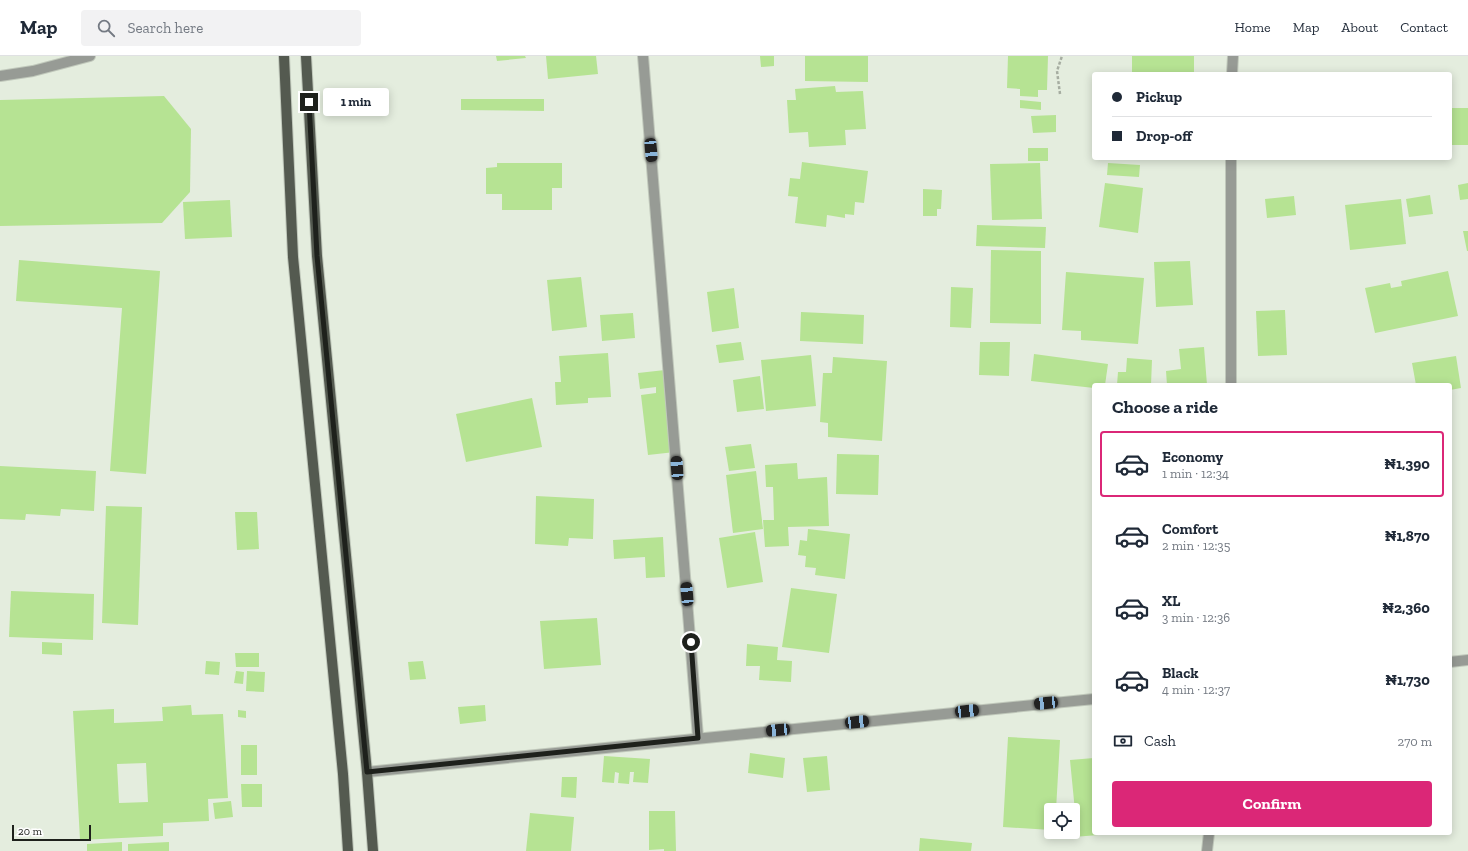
<!DOCTYPE html>
<html lang="en">
<head>
<meta charset="utf-8">
<style>
	:root { --surface:#fff; --page:#f2f2f3; --text:#1f2937; --muted:#747a83; --line:#e0e1e3; --accent:#db2777 }
	body { margin:0; font-family:"Zilla Slab",serif; background:var(--page); color:var(--text); height:100vh; display:flex; flex-direction:column; font-size:15px; white-space:nowrap }
	* { box-sizing:border-box; margin:0 }
	p { font-size:13px; color:var(--muted) }
	.icon { flex:none; width:22px; height:22px; fill:none; stroke:currentColor; stroke-width:2; stroke-linecap:round; stroke-linejoin:round }
	.map { position:relative; flex:1; overflow:hidden }
	.side { position:absolute; left:1092px; top:327px; width:360px; height:452px; display:flex; flex-direction:column; background:var(--surface); border-radius:4px; box-shadow:0 2px 10px #0003 }
	.side>* { flex:none }
	.guide { position:absolute; left:1092px; top:16px; width:360px; height:88px; border-radius:4px; box-shadow:0 2px 10px #0003; display:grid; align-content:center; height:88px; padding:0 20px; background:var(--surface) }
	.fabs { position:absolute; left:1044px; top:747px; display:grid; gap:8px }
	.fabs a { display:grid; place-items:center; width:36px; height:36px; border-radius:4px; background:var(--surface); box-shadow:0 2px 10px #0003; font-size:20px }
	.scale { position:absolute; left:12px; bottom:10px; width:79px; box-sizing:border-box; padding-left:4px; border:2px solid #1e211c; border-top:0; font-size:11px; line-height:14px; white-space:nowrap; color:#1e211c; -webkit-text-stroke:3px #fff; paint-order:stroke }
	.end { position:absolute; width:18px; height:18px; margin:-9px; border:5px solid #1e211c; background:#fff; box-shadow:0 0 0 2px #fff }
	.from { border-radius:50% }
	.bubble { position:absolute; height:28px; border-radius:4px; background:var(--surface); box-shadow:0 2px 10px #0003; font-size:13px; font-weight:700; line-height:28px; text-align:center }
	.car { position:absolute; width:12px; height:24px; margin:-12px -6px; border-radius:5px; box-shadow:0 0 3px 1px #0007; background:linear-gradient(#222 24%,#8ab4d8 0 40%,#222 0 76%,#8ab4d8 0 86%,#222 0) }
	.guide b { display:flex; align-items:center; gap:14px; height:38px; font-size:15px }
	.guide b+b { border-top:1px solid var(--line) }
	.guide i { width:10px; height:10px; background:var(--text) }
	ul { padding:0; list-style:none }
	li { display:flex; align-items:center; gap:12px; height:66px; margin:0 8px 6px; padding:0 12px; border:2px solid transparent; border-radius:4px }
	li div { flex:1 }
	li b { display:block; font-size:15px }
	li em { font-style:normal; font-weight:700 }
	li.current { border-color:var(--accent) }
	li>.icon { width:36px; height:36px; stroke-width:1.5 }
	h2 { padding:0 20px; font-size:18px; line-height:48px }
	.pay { display:flex; align-items:center; gap:10px; height:44px; padding:0 20px; font-size:15px }
	.pay p { margin-inline-start:auto }
	.action { display:flex; gap:8px; margin-top:auto; padding:8px 20px }
	.action a { flex:1; height:46px; border-radius:4px; background:var(--accent); color:#fff; font-size:16px; font-weight:700; line-height:46px; text-align:center }
	header { display:flex; align-items:center; gap:24px; box-sizing:border-box; height:56px; padding:0 20px; background:var(--surface); border-bottom:1px solid var(--line) }
	header strong { font-size:19px }
	nav { display:flex; gap:22px; margin-inline-start:auto; font-size:14px }
	.search { width:280px; height:36px; background:var(--page); display:flex; align-items:center; gap:10px; box-sizing:border-box; padding:0 14px; border-radius:4px; color:var(--muted); font-size:15px }
	.map>svg:first-child { display:block }
	.building { fill:#b6e393; fill-rule:evenodd }
	.lines { fill:none; stroke-linecap:round; stroke-linejoin:round }
	.minor-casing { stroke:#c0c8bb; stroke-width:12 }
	.major-casing { stroke:#c0c8bb; stroke-width:12 }
	.path { stroke:#a6ada1; stroke-width:2.5; stroke-dasharray:3 2; stroke-linecap:butt }
	.minor { stroke:#979b95; stroke-width:10 }
	.major { stroke:#545a50; stroke-width:10 }
	.route { stroke:#1e211c; stroke-width:5 }
</style>
</head>
<body>
<header>
<strong>Map</strong>
<div class="search"><svg class="icon" aria-label="search" viewBox="0 0 24 24"><circle cx="10" cy="10" r="6"/><path d="M15 15l6 6"/></svg>Search here</div>
<nav><a>Home</a><a>Map</a><a>About</a><a>Contact</a></nav>
</header>
<div class="map">
<svg width="1468" height="795" viewBox="0 0 1468 795">
	<rect width="100%" height="100%" fill="#e4edde"/>
	<g class="building">
		<path d="M496,0H525L526,2L497,5Z"/>
		<path d="M546,0H596L598,18L548,23Z"/>
		<path d="M760,0H774V10L761,11Z"/>
		<path d="M805,0H868V26L805,25Z"/>
		<path d="M1008,0H1048L1047,34H1038V41L1020,40V33L1007,32Z"/>
		<rect x="1132" y="0" width="62" height="18"/>
		<path d="M835,30L836,36L863,35L866,73L845,74L846,89L809,91L808,76L789,77L787,44H796L795,33Z"/>
		<path d="M164,40L191,73L190,136L162,167L0,170V44Z"/>
		<path d="M461,43H544V55L461,54Z"/>
		<path d="M1020,44L1041,46V54L1020,52Z"/>
		<rect x="1452" y="52" width="16" height="37"/>
		<path d="M1056,59V76L1033,77L1031,60Z"/>
		<rect x="1028" y="92" width="20" height="13"/>
		<path d="M802,106L868,115L864,147L855,146L854,159L845,158V162L827,159L826,171L795,167L798,141L788,140L790,122L800,123Z"/>
		<path d="M497,107H562V132H552V154H502V138H486V112L497,111Z"/>
		<path d="M1040,107L1042,163L992,164L990,108Z"/>
		<path d="M1108,107L1140,109L1139,121L1107,119Z"/>
		<path d="M1105,127L1143,132L1138,177L1099,171Z"/>
		<path d="M1468,127V143L1460,144L1458,129Z"/>
		<path d="M923,133L942,134L941,153H937V160H923Z"/>
		<path d="M1430,139L1433,158L1409,161L1406,143Z"/>
		<path d="M1294,140L1296,159L1267,162L1265,143Z"/>
		<path d="M1401,143L1406,188L1350,194L1345,149Z"/>
		<path d="M230,144L232,181L185,183L183,146Z"/>
		<path d="M977,169L1046,171L1045,192L976,190Z"/>
		<path d="M1463,175H1468V195H1467Z"/>
		<path d="M991,194L1041,195V268L990,267Z"/>
		<path d="M19,204L160,215L146,418L110,415L122,252L16,245Z"/>
		<path d="M1190,205L1193,249L1156,251L1154,206Z"/>
		<path d="M1448,215L1458,260L1375,277L1365,232L1390,227L1391,232L1402,230L1401,225Z"/>
		<path d="M1066,216L1144,222L1138,288L1081,284V275L1062,274Z"/>
		<path d="M581,221L587,271L552,275L547,224Z"/>
		<path d="M951,231L973,232L971,272L950,271Z"/>
		<path d="M734,232L739,272L712,276L707,236Z"/>
		<path d="M1285,254L1287,299L1258,300L1256,255Z"/>
		<path d="M801,256L864,259L863,288L800,285Z"/>
		<path d="M633,257L635,282L602,285L600,259Z"/>
		<path d="M741,286L744,304L719,307L716,289Z"/>
		<path d="M980,286H1010L1009,320L979,319Z"/>
		<path d="M1204,291L1207,329H1167L1166,315L1181,313L1179,293Z"/>
		<path d="M608,297L611,341L588,342V347L556,349L555,326H561L559,300Z"/>
		<path d="M1034,298L1108,308L1105,329H1094V332L1031,325Z"/>
		<path d="M811,299L816,350L766,355L761,304Z"/>
		<path d="M1456,300L1461,332L1450,334V329H1416L1412,307Z"/>
		<path d="M833,301L887,305L882,385L828,381V367L820,366L823,317H832Z"/>
		<path d="M1127,302L1152,304L1151,329H1117L1118,316H1126Z"/>
		<path d="M665,314L675,396L648,399L641,339L656,337V331L640,333L638,317Z"/>
		<path d="M760,320L764,353L737,356L733,324Z"/>
		<path d="M532,342L542,391L466,406L456,358Z"/>
		<path d="M751,388L755,412L729,415L725,391Z"/>
		<path d="M837,398L879,399L878,439L836,438Z"/>
		<path d="M797,407L798,423L827,421L829,470L788,471L789,490L765,491L763,464H774L773,431H766L765,409Z"/>
		<path d="M0,410L96,415L94,455L61,453L60,460L26,458L25,464L0,463Z"/>
		<path d="M756,415L763,473L733,477L726,419Z"/>
		<path d="M536,440L594,443L593,483L569,482L568,490L535,488Z"/>
		<path d="M106,450L142,451L138,569L102,567Z"/>
		<path d="M235,456H257L259,493L237,494Z"/>
		<path d="M808,473L850,478L845,523L815,519L816,512L805,511L806,500L798,499L800,484L807,485Z"/>
		<path d="M755,476L763,526L727,532L719,482Z"/>
		<path d="M663,481L665,521L646,522L645,501L614,503L613,484Z"/>
		<path d="M791,532L837,538L829,597L782,591Z"/>
		<path d="M11,535L94,538L93,584L9,581Z"/>
		<path d="M597,562L601,609L544,613L540,565Z"/>
		<path d="M42,586L62,587V599L42,598Z"/>
		<path d="M747,588L778,591L777,604L792,605L791,626L759,624L760,610H746Z"/>
		<path d="M235,597H259V611H236Z"/>
		<path d="M206,605L220,606L219,619L205,618Z"/>
		<path d="M423,605L426,623L410,624L408,606Z"/>
		<path d="M236,615L244,616L243,628L234,627Z"/>
		<path d="M247,615L265,616L264,636L246,635Z"/>
		<path d="M191,649L192,659L223,658L228,742L208,743L209,765L163,767V780L80,784L73,655L114,653V667L163,665L162,651ZM146,707L148,746L119,747L117,708Z"/>
		<path d="M485,649L486,665L460,668L458,651Z"/>
		<path d="M238,654L246,655V662L238,661Z"/>
		<path d="M1008,681L1060,684L1056,754H1051V774L1003,771Z"/>
		<rect x="241" y="689" width="16" height="30"/>
		<path d="M750,697L785,702L783,722L748,717Z"/>
		<path d="M604,700L650,703L648,727L633,726L634,716H630L629,728L618,727L619,717L615,716L614,727L602,726Z"/>
		<path d="M827,700L830,734L807,736L803,702Z"/>
		<path d="M1094,702V777H1111V778L1061,782L1060,776H1073V755H1075L1070,704Z"/>
		<path d="M562,721H577L576,742L561,741Z"/>
		<path d="M241,728H262V751H242Z"/>
		<path d="M231,745L233,761L215,763L213,747Z"/>
		<path d="M649,755H675L676,795H664V793L649,794Z"/>
		<path d="M530,757L574,761L571,795H526Z"/>
		<path d="M920,782L972,787L971,795H919Z"/>
		<path d="M122,786V795H87V788Z"/>
		<path d="M169,786V795H128V788Z"/>
	</g>
	<g class="lines">
		<g class="minor-casing">
			<g id="minor">
				<path d="M643,0L698,681"/>
				<path d="M1232,18L1233,0"/>
				<path d="M0,20L33,15L90,0"/>
				<path d="M1231,329V102"/>
				<path d="M1450,606L1468,604"/>
				<path d="M367,716L1094,643"/>
				<path d="M1207,795L1209,777"/>
			</g>
		</g>
		<g class="major-casing">
			<g id="major">
				<path d="M284,0L293,201L343,718L348,795"/>
				<path d="M306,0L317,200L367,716L373,795"/>
			</g>
		</g>
		<path class="path" d="M1060,38L1057,15L1062,0"/>
		<use href="#minor" class="minor"/>
		<use href="#major" class="major"/>
	</g>
	<g class="lines">
		<path class="route" d="M309,46L317,200L367,716L698,682L691,586"/>
	</g>
</svg>
<div class="fabs">
<a><svg class="icon" aria-label="locate" viewBox="0 0 24 24"><circle cx="12" cy="12" r="6"/><path d="M12 2v4M12 18v4M2 12h4M18 12h4"/></svg></a>
</div>
<div class="scale">20 m</div>
<i class="end from" style="left:691px;top:586px"></i>
<i class="end" style="left:309px;top:46px"></i>
<div class="bubble" style="left:323px;top:32px;width:66px">1 min</div>
<i class="car" style="left:651px;top:94px;rotate:175deg"></i>
<i class="car" style="left:677px;top:412px;rotate:356deg"></i>
<i class="car" style="left:687px;top:538px;rotate:355deg"></i>
<i class="car" style="left:1046px;top:647px;rotate:264deg"></i>
<i class="car" style="left:967px;top:655px;rotate:84deg"></i>
<i class="car" style="left:857px;top:666px;rotate:84deg"></i>
<i class="car" style="left:778px;top:674px;rotate:265deg"></i>
<div class="guide">
<b><i class="from"></i>Pickup</b>
<b><i></i>Drop-off</b>
</div>
<section class="side">
<h2>Choose a ride</h2>
<ul>
<li class="current"><svg class="icon" aria-label="car" viewBox="0 0 24 24"><path d="M5 17H2v-5l4-1 3-4h7l3 4 3 1v5h-3M9 17h6M6 11h13"/><circle cx="7" cy="17" r="2"/><circle cx="17" cy="17" r="2"/></svg><div><b>Economy</b><p>1 min · 12:34</p></div><em>₦1,390</em></li>
<li><svg class="icon" aria-label="car" viewBox="0 0 24 24"><path d="M5 17H2v-5l4-1 3-4h7l3 4 3 1v5h-3M9 17h6M6 11h13"/><circle cx="7" cy="17" r="2"/><circle cx="17" cy="17" r="2"/></svg><div><b>Comfort</b><p>2 min · 12:35</p></div><em>₦1,870</em></li>
<li><svg class="icon" aria-label="car" viewBox="0 0 24 24"><path d="M5 17H2v-5l4-1 3-4h7l3 4 3 1v5h-3M9 17h6M6 11h13"/><circle cx="7" cy="17" r="2"/><circle cx="17" cy="17" r="2"/></svg><div><b>XL</b><p>3 min · 12:36</p></div><em>₦2,360</em></li>
<li><svg class="icon" aria-label="car" viewBox="0 0 24 24"><path d="M5 17H2v-5l4-1 3-4h7l3 4 3 1v5h-3M9 17h6M6 11h13"/><circle cx="7" cy="17" r="2"/><circle cx="17" cy="17" r="2"/></svg><div><b>Black</b><p>4 min · 12:37</p></div><em>₦1,730</em></li>
</ul>
<div class="pay"><svg class="icon" aria-label="cash" viewBox="0 0 24 24"><path d="M3 7h18v10H3z"/><circle cx="12" cy="12" r="2"/></svg>Cash<p>270 m</p></div>
<div class="action"><a>Confirm</a></div>
</section>
</div>
</body>
</html>
